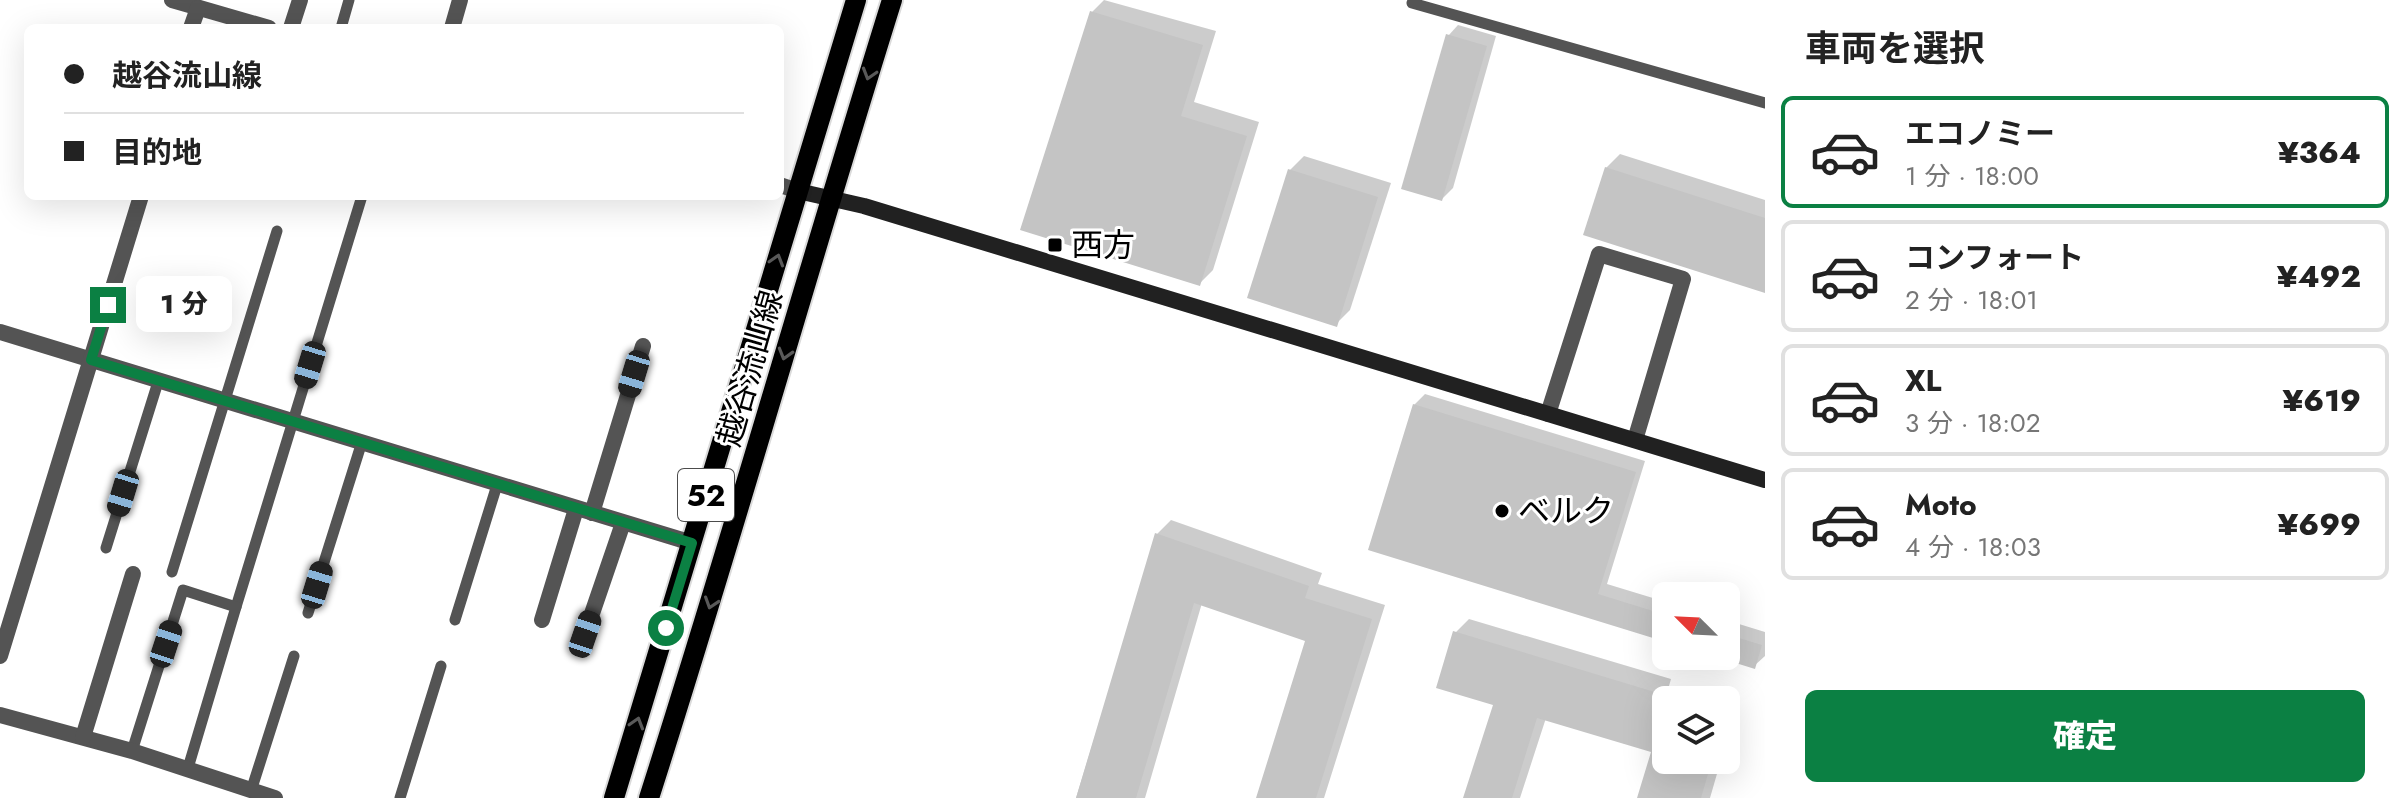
<!DOCTYPE html>
<html lang="ja">
<head>
<meta charset="utf-8">
<style>
	:root { --surface:#fff; --page:#f2f2f2; --text:#222; --muted:#767676; --line:#e0e0e0; --accent:#0b8043 }
	body { margin:0; font-family:Jost,"Noto Sans JP",sans-serif; background:var(--page); color:var(--text); height:100vh; display:flex; flex-direction:column; font-size:30px; white-space:nowrap }
	* { box-sizing:border-box; margin:0 }
	p { font-size:26px; color:var(--muted) }
	.icon { flex:none; width:44px; height:44px; fill:none; stroke:currentColor; stroke-width:2; stroke-linecap:round; stroke-linejoin:round }
	.map { position:relative; flex:1; overflow:hidden }
	.panel { display:flex; flex-direction:column; background:var(--surface); width:640px }
	.panel>* { flex:none }
	.top-card { position:absolute; left:24px; top:24px; width:760px; height:176px; border-radius:12px; box-shadow:0 8px 32px #0002; display:grid; align-content:center; height:176px; padding:0 40px; background:var(--surface) }
	.needle { width:52px; rotate:294deg }
	.tools { position:absolute; left:1652px; top:582px; display:grid; gap:16px }
	.tools a { display:grid; place-items:center; width:88px; height:88px; border-radius:12px; background:var(--surface); box-shadow:0 8px 32px #0002; font-size:40px }
	.end { position:absolute; width:36px; height:36px; margin:-18px; border:10px solid #0b8043; background:#fff; box-shadow:0 0 0 4px #fff }
	.from { border-radius:50% }
	.bubble { position:absolute; height:56px; border-radius:12px; background:var(--surface); box-shadow:0 8px 32px #0002; font-size:26px; font-weight:800; line-height:56px; text-align:center }
	.car { position:absolute; width:24px; height:48px; margin:-24px -12px; border-radius:10px; box-shadow:0 0 6px 2px #0007; background:linear-gradient(#222 24%,#8ab4d8 0 40%,#222 0 76%,#8ab4d8 0 86%,#222 0) }
	.top-card b { display:flex; align-items:center; gap:28px; height:76px; font-size:30px }
	.top-card b+b { border-top:2px solid var(--line) }
	.top-card i { width:20px; height:20px; background:var(--text) }
	ul { padding:0; list-style:none }
	li { display:flex; align-items:center; gap:24px; height:112px; margin:0 16px 12px; padding:0 24px; border:4px solid var(--line); border-radius:12px }
	li div { flex:1 }
	li b { display:block; font-size:30px }
	li em { font-style:normal; font-weight:800 }
	li.on { border-color:var(--accent) }
	li>.icon { width:72px; height:72px; stroke-width:1.5 }
	h2 { padding:0 40px; font-size:36px; line-height:96px }
	.primary-button { display:flex; gap:16px; margin-top:auto; padding:16px 40px }
	.primary-button a { flex:1; height:92px; border-radius:12px; background:var(--accent); color:#fff; font-size:32px; font-weight:800; line-height:92px; text-align:center }
	main { display:flex; flex:1; min-height:0 }
	.map>svg:first-child { display:block }
	.shadow { fill:#0003 }
	.building { fill:#c4c4c4 }
	.lines { fill:none; stroke-linecap:round; stroke-linejoin:round }
	.primary-casing { stroke:#dbdbdb; stroke-width:24 }
	.lane { stroke:#545454; stroke-width:11 }
	.street { stroke:#545454; stroke-width:16 }
	.secondary { stroke:#212121; stroke-width:16 }
	.primary { stroke:#000; stroke-width:20 }
	.oneway { stroke:#595959 }
	.route { stroke:#0b8043; stroke-width:10 }
	.poi-dot { fill:#000; stroke:#fff; stroke-width:3 }
	.labels { text-anchor:middle; dominant-baseline:central; stroke-width:6; stroke-linejoin:round; paint-order:stroke }
	.shield { fill:#fff; stroke:#4c4c4c; stroke-width:2 }
	.shield-label { font-size:30px; font-weight:bold; fill:#000 }
	.poi-label { font-size:32px; fill:#000; stroke:#fff; text-anchor:start }
	.street-label { font-size:32px; fill:#000; stroke:#fff }
</style>
</head>
<body>
<main>
<div class="map">
<svg width="1765" height="798" viewBox="0 0 1765 798">
	<rect width="100%" height="100%" fill="#fff"/>
	<g class="shadow">
		<path d="M1104,0L1216,31L1194,102L1259,122L1213,270L1199,284L1092,12Z"/>
		<path d="M1458,25L1496,36L1453,188L1442,199L1448,36Z"/>
		<path d="M1620,154L1765,200V290L1606,168Z"/>
		<path d="M1304,156L1391,183L1350,310L1336,324L1290,170Z"/>
		<path d="M1425,394L1645,461L1607,584L1666,602V639L1370,549L1414,405Z"/>
		<path d="M1171,520L1322,573L1318,584L1385,605L1324,798H1258L1308,640L1202,603L1145,798H1076L1157,534Z"/>
		<path d="M1469,619L1671,679L1669,686L1717,700H1666V760H1721L1710,798H1639L1653,750L1546,718L1520,798H1465L1495,704L1455,633Z"/>
		<path d="M1726,620L1765,632V656L1754,666L1720,656H1726Z"/>
		<path d="M1726,703L1737,706L1726,743Z"/>
	</g>
	<g class="building">
		<path d="M1090,11L1203,45L1181,116L1247,136L1200,286L1020,230Z"/>
		<path d="M1446,34L1487,46L1442,201L1401,189Z"/>
		<path d="M1605,167L1765,218V293L1583,235Z"/>
		<path d="M1288,169L1378,197L1337,327L1247,298Z"/>
		<path d="M1413,404L1636,472L1598,594L1666,615V642L1368,550Z"/>
		<path d="M1155,533L1309,586L1305,598L1372,619L1316,798H1256L1305,641L1194,603L1136,798H1076Z"/>
		<path d="M1453,631L1658,693L1656,699L1666,702V760H1712L1701,798H1637L1651,752L1537,718L1512,798H1463L1493,705L1436,688Z"/>
		<path d="M1726,634L1762,645L1755,669L1726,660Z"/>
	</g>
	<g class="lines">
		<g class="primary-casing">
			<g id="primary">
				<path d="M614,798L856,0"/>
				<path d="M649,798C734,533 809,265 892,0"/>
			</g>
		</g>
		<g class="lane">
			<path d="M1412,3L1765,103"/>
			<path d="M341,28L349,0"/>
			<path d="M106,548L158,382"/>
			<path d="M172,572L277,231"/>
			<path d="M236,607L362,196"/>
			<path d="M308,613L361,445"/>
			<path d="M455,620L497,485"/>
			<path d="M132,751L183,590L236,607L188,768"/>
			<path d="M251,791L294,656"/>
			<path d="M400,798L441,666"/>
		</g>
		<g class="street">
			<path d="M172,0L269,28"/>
			<path d="M191,28L198,8"/>
			<path d="M291,28L300,0"/>
			<path d="M452,28L460,0"/>
			<path d="M780,185L798,191"/>
			<path d="M0,332L692,543"/>
			<path d="M1548,414L1599,254L1683,279L1635,440"/>
			<path d="M592,513L643,346"/>
			<path d="M542,620L576,509"/>
			<path d="M585,634L623,523"/>
			<path d="M0,656L141,196"/>
			<path d="M0,715L132,751L275,798"/>
			<path d="M83,737L133,574"/>
		</g>
		<path class="secondary" d="M798,191L864,206L1765,480"/>
		<use href="#primary" class="primary"/>
	</g>
	<defs><path id="oneway-chevron" d="M-2-3.5L2.5 0L-2 3.5" fill="none" stroke-width="1.6" stroke-linecap="round" stroke-linejoin="round" transform="scale(2)"/></defs>
	<g class="oneway">
		<use href="#oneway-chevron" transform="translate(869 74) rotate(107)"/>
		<use href="#oneway-chevron" transform="translate(777 260) rotate(-73)"/>
		<use href="#oneway-chevron" transform="translate(785 354) rotate(106)"/>
		<use href="#oneway-chevron" transform="translate(711 603) rotate(108)"/>
		<use href="#oneway-chevron" transform="translate(637 723) rotate(-73)"/>
	</g>
	<g class="lines">
		<path class="route" d="M108,305L91,360L692,543L666,628"/>
	</g>
	<g class="poi-dot">
		<rect x="1047" y="237" width="16" height="16" rx="4"/>
		<circle cx="1502" cy="511" r="8"/>
	</g>
	<g class="labels">
		<rect class="shield" x="678" y="469" width="56" height="52" rx="6"/>
		<g class="shield-label">
			<text x="706" y="495">52</text>
		</g>
		<g class="poi-label">
			<text x="1071" y="245">西方</text>
			<text x="1518" y="511">ベルク</text>
		</g>
		<g class="street-label">
			<text transform="translate(750 368) rotate(-74)">越谷流山線</text>
		</g>
	</g>
</svg>
<div class="tools">
<a><svg class="needle" viewBox="-14 -14 28 28"><path d="M0-13l5 13h-10z" fill="#e53935"/><path d="M0 13l5-13h-10z" fill="#767676"/></svg></a>
<a><svg class="icon" aria-label="layers" viewBox="0 0 24 24"><path d="M12 4l9 5-9 5-9-5zM3 14l9 5 9-5"/></svg></a>
</div>
<i class="end from" style="left:666px;top:628px"></i>
<i class="end" style="left:108px;top:305px"></i>
<div class="bubble" style="left:136px;top:276px;width:96px">1 分</div>
<i class="car" style="left:310px;top:365px;rotate:197deg"></i>
<i class="car" style="left:634px;top:374px;rotate:197deg"></i>
<i class="car" style="left:123px;top:493px;rotate:197deg"></i>
<i class="car" style="left:317px;top:585px;rotate:17deg"></i>
<i class="car" style="left:585px;top:634px;rotate:19deg"></i>
<i class="car" style="left:166px;top:644px;rotate:18deg"></i>
<div class="top-card">
<b><i class="from"></i>越谷流山線</b>
<b><i></i>目的地</b>
</div>
</div>
<section class="panel">
<h2>車両を選択</h2>
<ul>
<li class="on"><svg class="icon" aria-label="car" viewBox="0 0 24 24"><path d="M5 17H2v-5l4-1 3-4h7l3 4 3 1v5h-3M9 17h6M6 11h13"/><circle cx="7" cy="17" r="2"/><circle cx="17" cy="17" r="2"/></svg><div><b>エコノミー</b><p>1 分 · 18:00</p></div><em>¥364</em></li>
<li><svg class="icon" aria-label="car" viewBox="0 0 24 24"><path d="M5 17H2v-5l4-1 3-4h7l3 4 3 1v5h-3M9 17h6M6 11h13"/><circle cx="7" cy="17" r="2"/><circle cx="17" cy="17" r="2"/></svg><div><b>コンフォート</b><p>2 分 · 18:01</p></div><em>¥492</em></li>
<li><svg class="icon" aria-label="car" viewBox="0 0 24 24"><path d="M5 17H2v-5l4-1 3-4h7l3 4 3 1v5h-3M9 17h6M6 11h13"/><circle cx="7" cy="17" r="2"/><circle cx="17" cy="17" r="2"/></svg><div><b>XL</b><p>3 分 · 18:02</p></div><em>¥619</em></li>
<li><svg class="icon" aria-label="car" viewBox="0 0 24 24"><path d="M5 17H2v-5l4-1 3-4h7l3 4 3 1v5h-3M9 17h6M6 11h13"/><circle cx="7" cy="17" r="2"/><circle cx="17" cy="17" r="2"/></svg><div><b>Moto</b><p>4 分 · 18:03</p></div><em>¥699</em></li>
</ul>
<div class="primary-button"><a>確定</a></div>
</section>
</main>
</body>
</html>
